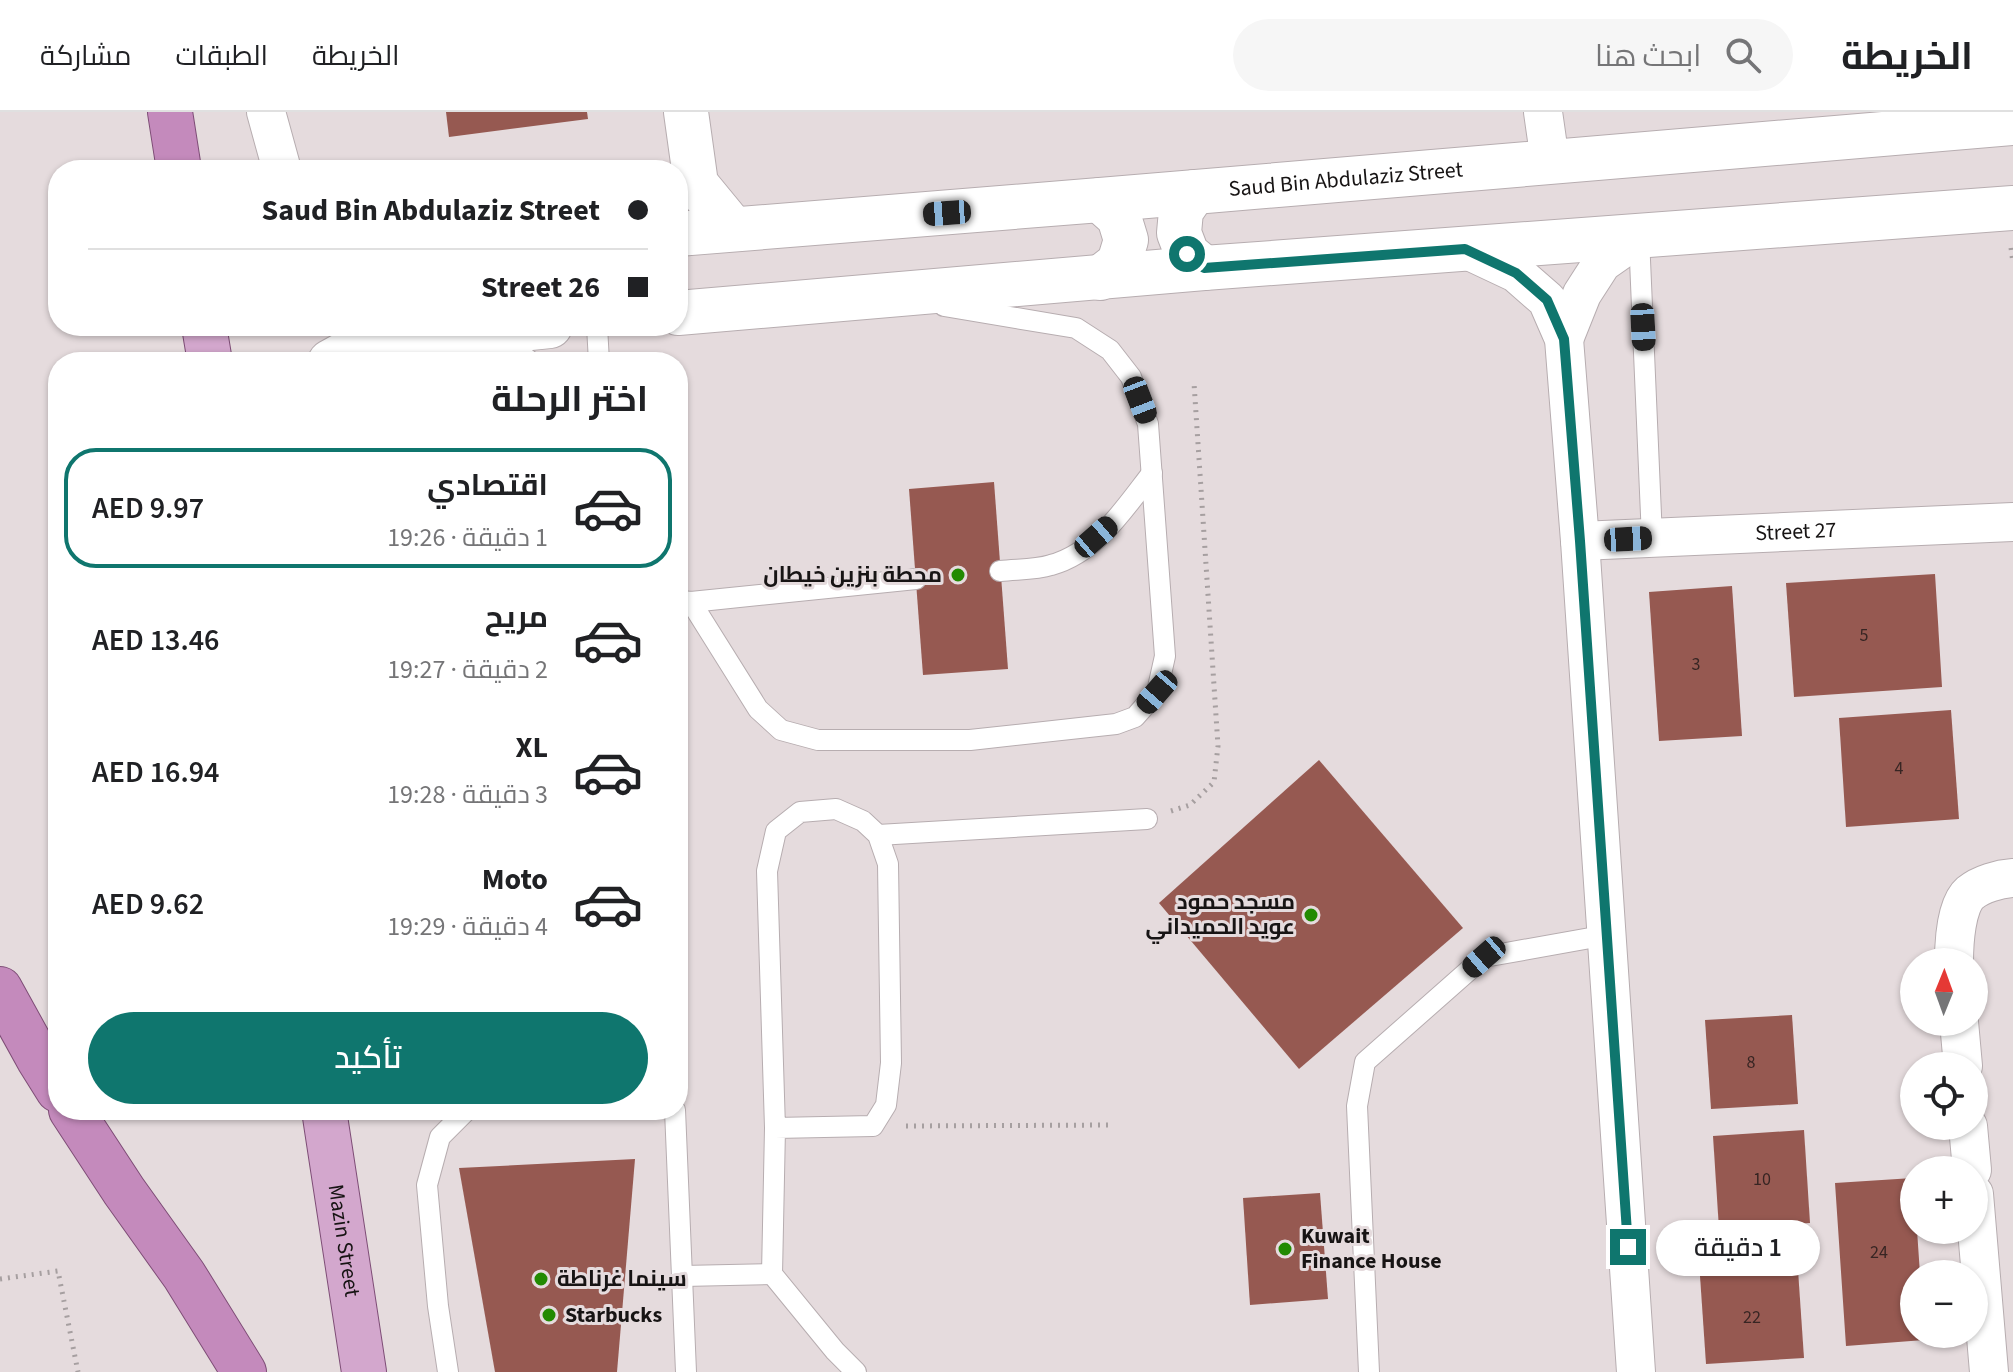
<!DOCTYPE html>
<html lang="ar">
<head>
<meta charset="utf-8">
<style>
	:root { --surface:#fff; --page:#f6f6f6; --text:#202124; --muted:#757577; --line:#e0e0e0; --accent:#0f766e }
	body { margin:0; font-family:"Source Sans 3",Cairo,sans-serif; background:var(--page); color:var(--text); direction:rtl; height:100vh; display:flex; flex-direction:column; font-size:30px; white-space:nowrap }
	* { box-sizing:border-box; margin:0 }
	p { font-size:26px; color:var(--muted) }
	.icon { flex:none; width:44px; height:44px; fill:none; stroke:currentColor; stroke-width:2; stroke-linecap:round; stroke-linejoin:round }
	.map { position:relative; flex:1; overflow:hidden; direction:ltr }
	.drawer { position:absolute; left:48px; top:240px; width:640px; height:768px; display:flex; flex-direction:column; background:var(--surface); border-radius:32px; box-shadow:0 2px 6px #0004; direction:rtl }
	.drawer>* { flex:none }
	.hud { position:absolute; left:48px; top:48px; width:640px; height:176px; border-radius:32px; box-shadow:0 2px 6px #0004; direction:rtl; display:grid; align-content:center; height:176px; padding:0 40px; background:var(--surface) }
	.needle { width:52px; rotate:1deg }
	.tools { position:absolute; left:1900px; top:836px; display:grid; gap:16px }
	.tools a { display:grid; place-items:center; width:88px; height:88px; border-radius:50%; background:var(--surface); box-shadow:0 2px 6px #0004; font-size:40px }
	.end { position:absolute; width:36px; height:36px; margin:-18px; border:10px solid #0f766e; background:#fff; box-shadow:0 0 0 4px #fff }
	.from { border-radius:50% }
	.bubble { position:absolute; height:56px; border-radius:28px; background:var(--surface); box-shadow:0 2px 6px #0004; font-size:26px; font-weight:600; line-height:56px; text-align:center; direction:rtl }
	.car { position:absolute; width:24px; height:48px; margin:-24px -12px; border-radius:10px; box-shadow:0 0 6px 2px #0007; background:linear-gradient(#222 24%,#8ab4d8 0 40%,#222 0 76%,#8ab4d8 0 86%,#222 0) }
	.hud b { display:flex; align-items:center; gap:28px; height:76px; font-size:30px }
	.hud b+b { border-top:2px solid var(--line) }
	.hud i { width:20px; height:20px; background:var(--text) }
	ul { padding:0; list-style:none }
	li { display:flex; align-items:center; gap:24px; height:120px; margin:0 16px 12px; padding:0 24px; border:4px solid transparent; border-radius:32px }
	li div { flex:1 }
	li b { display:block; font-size:30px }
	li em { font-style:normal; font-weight:600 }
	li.current { border-color:var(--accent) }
	li>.icon { width:72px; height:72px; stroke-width:1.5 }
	h2 { padding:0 40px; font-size:36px; line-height:96px }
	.button { display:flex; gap:16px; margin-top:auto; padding:16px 40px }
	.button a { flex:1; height:92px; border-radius:48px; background:var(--accent); color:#fff; font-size:32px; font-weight:600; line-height:92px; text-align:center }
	header { display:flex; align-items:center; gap:48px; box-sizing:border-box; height:112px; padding:0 40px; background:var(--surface); border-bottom:2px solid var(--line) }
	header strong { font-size:38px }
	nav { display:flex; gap:44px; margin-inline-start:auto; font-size:28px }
	.search { width:560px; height:72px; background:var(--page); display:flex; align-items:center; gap:20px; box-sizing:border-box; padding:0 28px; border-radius:44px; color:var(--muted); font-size:30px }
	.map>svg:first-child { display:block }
	.building { fill:#965951 }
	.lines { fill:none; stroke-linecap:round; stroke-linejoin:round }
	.service-casing { stroke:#b7adb0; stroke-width:22 }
	.minor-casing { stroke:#b7adb0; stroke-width:40 }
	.tertiary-casing { stroke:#b7adb0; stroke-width:46 }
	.secondary-casing { stroke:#b7adb0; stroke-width:46 }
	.primary-casing { stroke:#7e4d76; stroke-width:46 }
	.trunk-casing { stroke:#7e4d76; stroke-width:46 }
	.path { stroke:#a69fa0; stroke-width:5; stroke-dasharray:2 6; stroke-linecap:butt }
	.service { stroke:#fff; stroke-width:20 }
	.minor { stroke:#fff; stroke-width:38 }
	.tertiary { stroke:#fff; stroke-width:44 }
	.secondary { stroke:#fff; stroke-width:44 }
	.primary { stroke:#d3a7cd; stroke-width:44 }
	.trunk { stroke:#c48abc; stroke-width:44 }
	.route { stroke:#0f766e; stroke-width:10 }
	.poi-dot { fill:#228a02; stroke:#e5dbdd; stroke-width:3 }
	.labels { text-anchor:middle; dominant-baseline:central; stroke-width:6; stroke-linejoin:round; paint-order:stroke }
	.number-label { font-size:18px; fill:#372523 }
	.street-label { font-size:22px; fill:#171414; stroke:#e5dbdd }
	.poi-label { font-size:22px; font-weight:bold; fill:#171414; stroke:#e5dbdd; text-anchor:start }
</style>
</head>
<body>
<header>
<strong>الخريطة</strong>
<div class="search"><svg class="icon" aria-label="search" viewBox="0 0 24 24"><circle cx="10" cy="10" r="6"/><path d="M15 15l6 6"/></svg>ابحث هنا</div>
<nav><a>الخريطة</a><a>الطبقات</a><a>مشاركة</a></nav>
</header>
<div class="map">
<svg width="2013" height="1260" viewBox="0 0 2013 1260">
	<rect width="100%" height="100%" fill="#e5dbdd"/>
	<g class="building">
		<path d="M446,0H587L588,7L449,25Z"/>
		<path d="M994,370L1008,557L923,563L909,377Z"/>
		<path d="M1935,462L1942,575L1794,585L1786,471Z"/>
		<path d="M1732,474L1742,624L1659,629L1649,480Z"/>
		<path d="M1951,598L1959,707L1846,715L1839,606Z"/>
		<path d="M1319,648L1463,816L1299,957L1159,791Z"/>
		<path d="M1792,903L1798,992L1711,997L1705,908Z"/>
		<path d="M1804,1018L1810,1111L1719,1117L1713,1024Z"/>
		<path d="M635,1047L617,1260H495L459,1056Z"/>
		<path d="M1913,1066L1914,1118H1917L1920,1162H1914V1222H1924V1228L1846,1234L1835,1071Z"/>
		<path d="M1320,1081L1328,1187L1250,1193L1243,1086Z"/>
		<path d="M1798,1158L1804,1246L1706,1252L1700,1164Z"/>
	</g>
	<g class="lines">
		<g class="service-casing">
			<g id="service">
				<path d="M1639,125L1652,426"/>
				<path d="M597,214L599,250"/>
				<path d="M497,224L531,250"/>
				<path d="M1000,459C1017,457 1035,458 1051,453C1096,441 1125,396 1152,361"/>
				<path d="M682,489L691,490L916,467"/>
				<path d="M691,490L758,597L781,618L818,628H970L1116,612L1135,605L1157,580L1165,544L1148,312L1131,265L1110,238L1076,216L944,194"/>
				<path d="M878,723L1147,707"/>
				<path d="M675,998L686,1260"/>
				<path d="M775,1016L873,1014L886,993L891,951L888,752L878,723L863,709L836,697L800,700L776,719L767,759L775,1016L772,1162L835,1239L856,1260"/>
				<path d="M683,1164L772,1162"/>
				<path d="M448,1260L438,1194L427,1073L440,1025L467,998"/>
				<path d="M1369,1260L1357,994L1365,950L1484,845L1607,823"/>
			</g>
		</g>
		<g class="minor-casing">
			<g id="minor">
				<path d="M266,0L282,58"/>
				<path d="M1543,0L1550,49"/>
				<path d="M1465,137L1516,161L1547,188L1564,227L1580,429L1636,1260"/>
				<path d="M1564,227L1582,182L1602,151L1639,125"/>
				<path id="s1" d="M1580,429L2013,410"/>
				<path d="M1954,850C1954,832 1956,793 1970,781C1981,772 1999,767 2013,766"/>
				<path d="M1959,910L1963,954"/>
				<path d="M1968,1014L1972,1058"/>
				<path d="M1974,1082L1989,1260"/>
			</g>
		</g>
		<g class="tertiary-casing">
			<path id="tertiary" d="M686,0L696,72L733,117"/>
		</g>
		<g class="secondary-casing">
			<g id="secondary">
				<path d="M1194,80L1181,99L1179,121L1187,142L1204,156"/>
				<path id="s2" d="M678,122L1100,88L2013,11"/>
				<path d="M1100,166L1119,151L1126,128L1119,105L1100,88"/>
				<path d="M678,201L1204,156L2013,96"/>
				<path d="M330,250L359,234L550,214"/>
			</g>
		</g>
		<g class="primary-casing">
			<g id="primary">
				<path d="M204,214L210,250"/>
				<path id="s3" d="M324,998L364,1260"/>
			</g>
		</g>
		<g class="trunk-casing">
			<g id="trunk">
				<path d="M170,0L178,51"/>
				<path d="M0,877L38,946L58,978"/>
				<path d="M71,998L124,1079L184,1163L244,1260"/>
			</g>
		</g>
		<g class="path">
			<path d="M2011,136L2013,151"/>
			<path d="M1171,699L1190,693L1214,670L1218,634L1194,271"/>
			<path d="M906,1014L1112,1013"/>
			<path d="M0,1167L58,1159L78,1260"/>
		</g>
		<use href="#service" class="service"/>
		<use href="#minor" class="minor"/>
		<use href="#tertiary" class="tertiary"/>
		<use href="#secondary" class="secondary"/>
		<use href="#primary" class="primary"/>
		<use href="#trunk" class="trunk"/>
	</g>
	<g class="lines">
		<path class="route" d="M1187,142L1204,156L1465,137L1516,161L1547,188L1564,227L1580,429L1628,1135"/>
	</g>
	<g class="poi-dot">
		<circle cx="958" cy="463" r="8"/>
		<circle cx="1311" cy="803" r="8"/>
		<circle cx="1285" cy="1137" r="8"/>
		<circle cx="541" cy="1167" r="8"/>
		<circle cx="549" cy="1203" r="8"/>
	</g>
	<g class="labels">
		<g class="number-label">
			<text x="1864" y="523">5</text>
			<text x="1696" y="552">3</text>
			<text x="1899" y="656">4</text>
			<text x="1751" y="950">8</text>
			<text x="1762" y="1067">10</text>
			<text x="1879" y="1140">24</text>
			<text x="1752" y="1205">22</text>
		</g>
		<g class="street-label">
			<text stroke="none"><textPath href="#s2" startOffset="670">Saud Bin Abdulaziz Street</textPath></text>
			<text stroke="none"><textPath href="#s1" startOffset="216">Street 27</textPath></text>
			<text stroke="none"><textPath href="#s3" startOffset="132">Mazin Street</textPath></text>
		</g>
		<g class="poi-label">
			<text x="942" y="463" text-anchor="end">محطة بنزين خيطان</text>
			<text x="1295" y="790" text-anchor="end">مسجد حمود<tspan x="1295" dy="25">عويد الحميداني</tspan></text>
			<text x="1301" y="1124">Kuwait<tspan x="1301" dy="25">Finance House</tspan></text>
			<text x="557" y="1167">سينما غرناطة</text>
			<text x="565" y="1203">Starbucks</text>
		</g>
	</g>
</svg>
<div class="tools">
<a><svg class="needle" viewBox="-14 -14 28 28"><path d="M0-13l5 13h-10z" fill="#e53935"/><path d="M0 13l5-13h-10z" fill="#757577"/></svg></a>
<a><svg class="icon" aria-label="locate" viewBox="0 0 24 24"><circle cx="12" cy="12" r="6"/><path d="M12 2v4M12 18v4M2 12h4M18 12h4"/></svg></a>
<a>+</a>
<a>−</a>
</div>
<i class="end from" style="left:1187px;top:142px"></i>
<i class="end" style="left:1628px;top:1135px"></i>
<div class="bubble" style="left:1656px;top:1108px;width:164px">1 دقيقة</div>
<i class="car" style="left:947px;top:101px;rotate:266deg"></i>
<i class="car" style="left:1643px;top:215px;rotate:177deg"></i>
<i class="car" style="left:1140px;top:288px;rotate:159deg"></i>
<i class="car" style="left:1096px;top:425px;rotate:49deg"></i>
<i class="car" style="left:1628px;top:427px;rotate:87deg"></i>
<i class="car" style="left:1157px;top:580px;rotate:221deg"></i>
<i class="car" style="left:1484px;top:845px;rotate:229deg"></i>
<div class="hud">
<b><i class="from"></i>Saud Bin Abdulaziz Street</b>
<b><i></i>Street 26</b>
</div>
<section class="drawer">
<h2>اختر الرحلة</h2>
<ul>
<li class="current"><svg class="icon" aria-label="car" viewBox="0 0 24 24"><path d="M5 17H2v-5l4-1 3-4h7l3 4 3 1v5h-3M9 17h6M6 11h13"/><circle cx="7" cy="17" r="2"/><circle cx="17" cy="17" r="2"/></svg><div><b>اقتصادي</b><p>1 دقيقة · 19:26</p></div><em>AED 9.97</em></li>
<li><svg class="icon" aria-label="car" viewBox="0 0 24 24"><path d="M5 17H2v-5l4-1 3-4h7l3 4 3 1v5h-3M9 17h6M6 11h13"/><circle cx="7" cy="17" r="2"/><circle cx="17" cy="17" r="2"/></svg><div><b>مريح</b><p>2 دقيقة · 19:27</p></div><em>AED 13.46</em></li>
<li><svg class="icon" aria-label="car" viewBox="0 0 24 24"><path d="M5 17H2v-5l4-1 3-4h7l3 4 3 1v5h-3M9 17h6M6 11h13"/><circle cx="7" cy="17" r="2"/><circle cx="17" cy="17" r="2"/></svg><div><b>XL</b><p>3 دقيقة · 19:28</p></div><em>AED 16.94</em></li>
<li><svg class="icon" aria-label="car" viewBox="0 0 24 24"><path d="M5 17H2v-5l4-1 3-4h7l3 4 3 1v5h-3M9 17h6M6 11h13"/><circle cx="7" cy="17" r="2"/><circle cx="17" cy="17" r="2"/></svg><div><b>Moto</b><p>4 دقيقة · 19:29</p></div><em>AED 9.62</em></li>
</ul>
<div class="button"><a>تأكيد</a></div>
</section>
</div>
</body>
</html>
